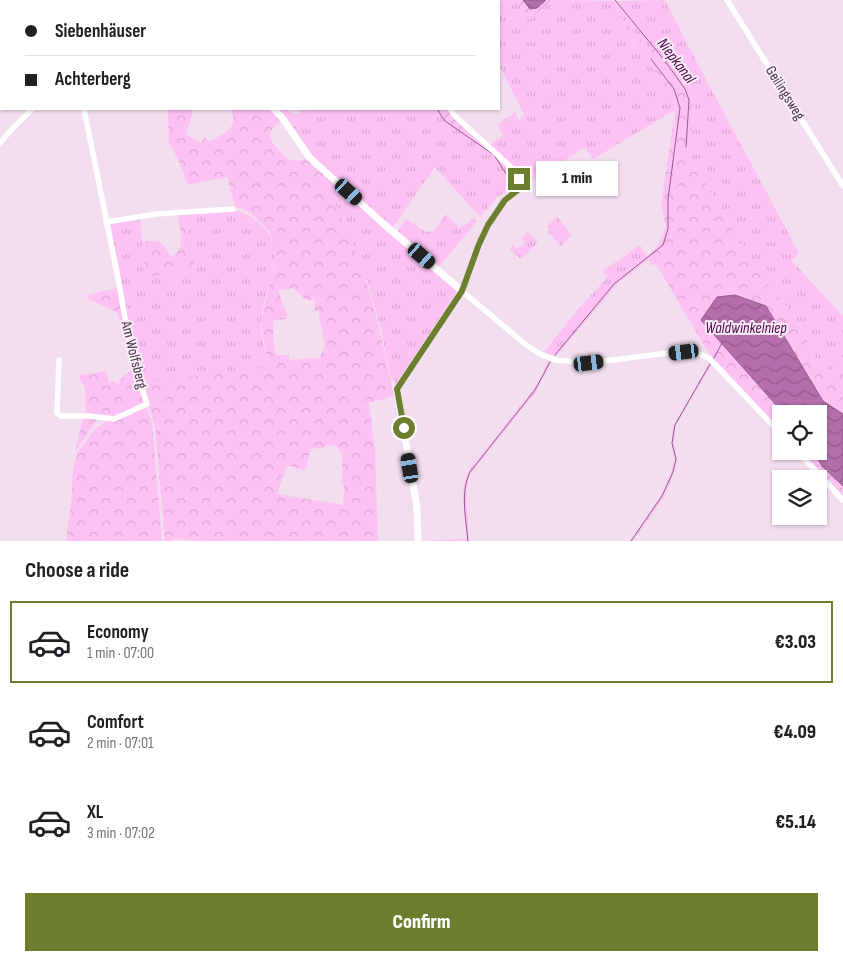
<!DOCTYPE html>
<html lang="en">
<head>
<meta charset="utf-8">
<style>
	:root { --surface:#fff; --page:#f2f2f2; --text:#202124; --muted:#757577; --line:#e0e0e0; --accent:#6c7f2f }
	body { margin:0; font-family:"Sofia Sans Condensed",sans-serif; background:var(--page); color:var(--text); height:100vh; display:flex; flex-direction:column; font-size:19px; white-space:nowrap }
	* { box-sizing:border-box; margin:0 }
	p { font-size:16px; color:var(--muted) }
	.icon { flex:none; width:28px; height:28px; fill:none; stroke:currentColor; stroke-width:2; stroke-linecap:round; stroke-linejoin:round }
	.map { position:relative; height:541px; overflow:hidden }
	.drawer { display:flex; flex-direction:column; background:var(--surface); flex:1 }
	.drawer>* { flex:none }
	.banner { position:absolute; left:0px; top:0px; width:500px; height:110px; box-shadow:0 1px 4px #0004; display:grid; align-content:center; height:110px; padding:0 25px; background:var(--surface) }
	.fabs { position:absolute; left:772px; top:405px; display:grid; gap:10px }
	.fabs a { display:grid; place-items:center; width:55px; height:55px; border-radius:0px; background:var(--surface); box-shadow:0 1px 4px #0004; font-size:25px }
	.end { position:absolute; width:22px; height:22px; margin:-11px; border:6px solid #6c7f2f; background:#fff; box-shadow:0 0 0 2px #fff }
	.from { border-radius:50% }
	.bubble { position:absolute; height:35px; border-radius:0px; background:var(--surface); box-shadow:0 1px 4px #0004; font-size:16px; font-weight:800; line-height:35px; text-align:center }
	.car { position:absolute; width:15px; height:30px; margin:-15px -8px; border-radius:6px; box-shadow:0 0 4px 1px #0007; background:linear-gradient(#222 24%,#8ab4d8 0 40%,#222 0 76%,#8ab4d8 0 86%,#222 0) }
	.banner b { display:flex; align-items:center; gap:18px; height:48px; font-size:19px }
	.banner b+b { border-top:1px solid var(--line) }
	.banner i { width:12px; height:12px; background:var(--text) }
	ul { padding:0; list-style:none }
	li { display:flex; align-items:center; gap:15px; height:82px; margin:0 10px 8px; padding:0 15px; border:2px solid transparent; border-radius:0px }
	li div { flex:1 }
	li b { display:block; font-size:19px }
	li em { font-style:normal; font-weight:800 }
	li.selected { border-color:var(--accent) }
	li>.icon { width:45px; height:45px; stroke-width:1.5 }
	h2 { padding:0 25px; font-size:22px; line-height:60px }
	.primary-button { display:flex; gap:10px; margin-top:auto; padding:10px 25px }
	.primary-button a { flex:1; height:58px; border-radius:0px; background:var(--accent); color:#fff; font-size:20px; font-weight:800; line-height:58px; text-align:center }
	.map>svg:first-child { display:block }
	.grass { fill:url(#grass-tufts) }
	.forest { fill:url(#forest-crowns); fill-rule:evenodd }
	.garden { fill:url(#garden-furrows) }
	.water { fill:url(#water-waves); stroke:#925e8c }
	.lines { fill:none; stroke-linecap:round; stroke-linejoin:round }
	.stream { stroke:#925e8c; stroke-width:1 }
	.minor { stroke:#fff; stroke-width:5.5 }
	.tertiary { stroke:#fff; stroke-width:7 }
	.route { stroke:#6c7f2f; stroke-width:6 }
	.labels { text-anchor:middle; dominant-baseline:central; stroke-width:4; stroke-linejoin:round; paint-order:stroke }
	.street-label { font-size:15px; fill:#413940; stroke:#fdecfb }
	.water-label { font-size:16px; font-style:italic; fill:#4c0a48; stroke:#fdecfb }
</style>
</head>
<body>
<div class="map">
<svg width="843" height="541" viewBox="0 0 843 541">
	<defs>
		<pattern id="grass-tufts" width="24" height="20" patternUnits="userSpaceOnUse" patternTransform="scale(1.25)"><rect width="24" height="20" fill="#fdc1f4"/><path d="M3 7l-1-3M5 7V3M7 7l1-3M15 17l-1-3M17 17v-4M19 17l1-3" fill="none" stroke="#daa7d2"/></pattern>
		<pattern id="forest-crowns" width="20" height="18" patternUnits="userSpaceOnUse" patternTransform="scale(1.25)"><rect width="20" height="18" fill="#fdc1f4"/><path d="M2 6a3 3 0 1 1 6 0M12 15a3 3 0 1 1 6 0" fill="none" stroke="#daa7d2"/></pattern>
		<pattern id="garden-furrows" width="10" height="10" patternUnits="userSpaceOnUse" patternTransform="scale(1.25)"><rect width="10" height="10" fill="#fdc1f4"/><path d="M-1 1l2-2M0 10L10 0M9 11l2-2" fill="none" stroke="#daa7d2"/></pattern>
		<pattern id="water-waves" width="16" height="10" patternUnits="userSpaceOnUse" patternTransform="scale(1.25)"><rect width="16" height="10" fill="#b46eac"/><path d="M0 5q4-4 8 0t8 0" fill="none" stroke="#945b8d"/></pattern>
	</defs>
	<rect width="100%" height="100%" fill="#f3deef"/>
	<g class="grass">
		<path d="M483,0H518L529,20L552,0L621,1L665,0L693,55L799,253L792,261L843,316V361L832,369H828L814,356L802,328L791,312L771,288L728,222L690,155L688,150L694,106L692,99L687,85L674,65L673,59L656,42L648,49L621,18L615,21C630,41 674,89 675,110L593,159L585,147L530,183L527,181L524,183L490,145L503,135L497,125L515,112L519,121L524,114L499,65V1H481Z"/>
		<path d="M308,109H438L446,121L460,130L465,126L514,173L521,186L511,194L509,191L498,196L480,217L435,167L393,227L316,160L294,131Z"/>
		<path d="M324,174L457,292L458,295L396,384L391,377L380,326L367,280H366C354,244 341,212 321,179Z"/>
		<path d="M239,211C298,236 266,276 261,321C260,334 266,354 268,368L141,382L134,360L107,223L140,218L145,277L195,271L186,214Z"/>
		<path d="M446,214L459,228L471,221L472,218L477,221L439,267L398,231L406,219L426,232L434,231Z"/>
		<path d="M557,217L572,235L561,246L548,232L550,231L547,226Z"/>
		<path d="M528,232L538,242L521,259L509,249L513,245L517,249L525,242L521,238Z"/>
		<path d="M640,245L649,259L617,284L556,356L544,352L580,307L607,278L603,271Z"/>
		<path d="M548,361L551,362L536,392L470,474L466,488L469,541H420L466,539L463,489L468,472L533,390L542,375Z"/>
		<path d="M710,362L712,364L675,426L674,443L677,458L674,472L664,497L633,541H630L661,496L671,473L675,457L671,443L673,426Z"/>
	</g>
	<g class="forest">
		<path d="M621,18L648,48L655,42L673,59L674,65L687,85L692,99L694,106L688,150L690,155L728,222L771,288L791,312L802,329L814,356L828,369H832L843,361V414L823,401L766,306L701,320L784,414H781V430L710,355L656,264L652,266L647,256L657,247L666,227L661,204L675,111C674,89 630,40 615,21Z"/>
		<path d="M168,109H194L186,134L201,143L205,137L209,142C223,134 241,127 230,109H270L282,121C276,125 270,129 270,137C270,140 274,144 276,147C285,157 293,166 307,158L311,165L324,174L321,179C362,246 378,319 394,396L369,403L375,451L378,541H196L175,538L171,541H165L155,426L141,382L268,367L261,323L274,264V250L270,232L251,213L243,209L236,208L227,177L188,185L177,157L169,144ZM293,288L306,300H315V311H319C319,324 325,335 324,348L323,349L320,358L289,360V355H276L274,348L273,320L286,319L287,315L278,290ZM327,445L336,446L342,454V485L344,486L343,505L277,494L287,465L303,470L306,469L311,448L322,449Z"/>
		<path d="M276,109H287L292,114H299L303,109H308L294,131Z"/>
		<path d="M186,214L195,271L145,277L142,242C160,239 160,240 170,255L174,256C186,245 179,229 178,215Z"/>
		<path d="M118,288L127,346L117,312L90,300L87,295Z"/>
		<path d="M134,368L144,403L113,417L86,414L85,387L81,382L79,375L106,371L109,382L115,381L116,384L120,383L119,380Z"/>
		<path d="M144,408L147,409L152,424L162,541H66L71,504L73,470L77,453L96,428L107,421L117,419Z"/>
		<path d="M83,417L98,418L75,452Z"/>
		<path d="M801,451H813L822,466L843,486V496Z"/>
	</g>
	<g class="garden">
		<path d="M518,0H523L530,9C539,8 543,0 552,0L529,20Z"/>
		<path d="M438,109H448L465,126L460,130L446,121Z"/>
	</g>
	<g class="water">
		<path d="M523,0H546L537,8L530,9Z"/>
		<path d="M735,295L766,306L823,401L843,414V486L822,466L813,451H819V414H784L701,320L717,297Z"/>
	</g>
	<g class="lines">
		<g class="stream">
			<path d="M213,0L214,1"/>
			<path d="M615,0L665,61L685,89L689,100L686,147"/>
			<path d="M437,109L445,121L494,155L515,188"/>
			<path d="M555,355L614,284L663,245L668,229V199L680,108L674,89L651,59"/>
			<path d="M714,358L722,343"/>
			<path d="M468,541C466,518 460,493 470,472L535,390L550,362"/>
			<path d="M631,541L662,496L673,472L676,459L672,443L675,425L710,364"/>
		</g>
		<g class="minor">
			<path d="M331,0L332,1"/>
			<path d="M727,0L843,186"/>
			<path d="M450,109L455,116L513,169L523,186C517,191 510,195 505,201C482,226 473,260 462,291L525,344L540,354L555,360L589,363L684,351L697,353L709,358L781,434"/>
			<path d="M0,143L12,129L32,109"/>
			<path d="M106,222L156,214L233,209"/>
			<path d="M59,360L57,413L61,416H90L114,419L147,404L132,358L118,278L84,109"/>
			<path d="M797,451L843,500"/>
		</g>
		<g class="tertiary">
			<path d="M102,0V1"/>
			<path d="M274,109L283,119L310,158L386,226L462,291L397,389L417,507L418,541"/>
		</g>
	</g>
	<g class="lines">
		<path class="route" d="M404,428L397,389L462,291L479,244L488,225L505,200L523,186L519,179"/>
	</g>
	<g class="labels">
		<g class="street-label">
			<text transform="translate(785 93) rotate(58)">Geilingsweg</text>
			<text transform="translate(134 355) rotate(76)">Am Wolfsberg</text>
		</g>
		<g class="water-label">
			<text transform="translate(676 61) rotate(53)">Niepkanal</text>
			<text x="746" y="328">Waldwinkelniep</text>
		</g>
	</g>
</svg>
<div class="fabs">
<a><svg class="icon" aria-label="locate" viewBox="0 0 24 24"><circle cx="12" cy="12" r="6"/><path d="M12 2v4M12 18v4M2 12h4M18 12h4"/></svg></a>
<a><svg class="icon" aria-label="layers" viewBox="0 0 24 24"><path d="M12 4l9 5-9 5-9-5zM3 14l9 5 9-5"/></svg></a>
</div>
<i class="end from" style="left:404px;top:428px"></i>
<i class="end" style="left:519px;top:179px"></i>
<div class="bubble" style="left:536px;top:161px;width:82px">1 min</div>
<i class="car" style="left:349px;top:192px;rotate:132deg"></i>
<i class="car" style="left:422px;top:256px;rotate:131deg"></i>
<i class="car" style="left:684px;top:352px;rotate:263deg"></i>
<i class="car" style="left:589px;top:363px;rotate:83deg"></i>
<i class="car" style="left:410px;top:468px;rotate:351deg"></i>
<div class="banner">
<b><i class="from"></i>Siebenhäuser</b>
<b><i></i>Achterberg</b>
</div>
</div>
<section class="drawer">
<h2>Choose a ride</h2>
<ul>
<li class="selected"><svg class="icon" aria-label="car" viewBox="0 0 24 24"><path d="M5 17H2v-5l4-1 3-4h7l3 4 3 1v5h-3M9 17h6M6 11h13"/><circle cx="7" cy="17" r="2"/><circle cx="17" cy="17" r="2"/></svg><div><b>Economy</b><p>1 min · 07:00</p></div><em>€3.03</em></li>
<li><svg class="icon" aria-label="car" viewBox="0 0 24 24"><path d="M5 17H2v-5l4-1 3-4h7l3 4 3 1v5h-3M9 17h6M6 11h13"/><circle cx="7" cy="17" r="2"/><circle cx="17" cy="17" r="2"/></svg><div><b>Comfort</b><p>2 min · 07:01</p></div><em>€4.09</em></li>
<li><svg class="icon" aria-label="car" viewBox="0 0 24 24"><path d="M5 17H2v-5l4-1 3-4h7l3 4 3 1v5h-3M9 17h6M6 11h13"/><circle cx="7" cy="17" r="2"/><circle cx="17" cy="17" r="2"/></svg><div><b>XL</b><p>3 min · 07:02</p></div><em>€5.14</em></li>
</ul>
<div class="primary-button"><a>Confirm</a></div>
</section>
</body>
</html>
